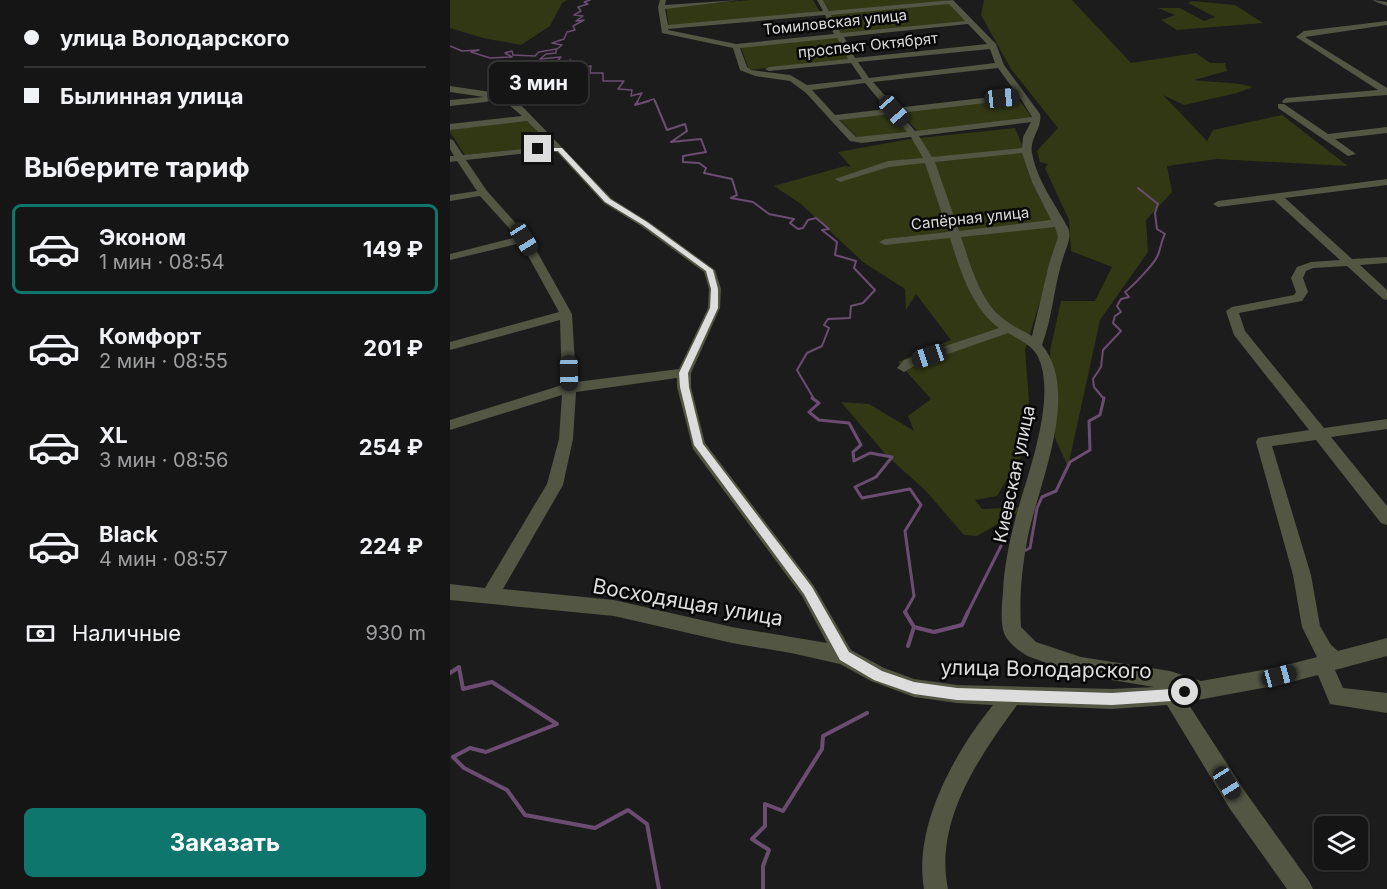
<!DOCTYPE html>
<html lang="ru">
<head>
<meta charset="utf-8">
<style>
	:root { --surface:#161516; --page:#232223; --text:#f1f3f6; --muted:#9e9fa1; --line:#353435; --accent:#0f766e }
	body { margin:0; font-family:Inter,sans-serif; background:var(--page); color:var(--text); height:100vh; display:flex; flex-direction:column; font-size:22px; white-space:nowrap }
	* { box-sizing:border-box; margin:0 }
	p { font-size:20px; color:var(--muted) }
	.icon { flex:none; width:33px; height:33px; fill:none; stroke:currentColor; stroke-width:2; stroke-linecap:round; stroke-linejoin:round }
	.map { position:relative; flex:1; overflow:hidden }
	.drawer { display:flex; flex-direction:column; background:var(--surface); width:450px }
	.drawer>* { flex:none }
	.hud { display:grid; align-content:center; height:132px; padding:0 24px; background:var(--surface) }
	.fabs { position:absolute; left:864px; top:816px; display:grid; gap:12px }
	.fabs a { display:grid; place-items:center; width:54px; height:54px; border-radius:9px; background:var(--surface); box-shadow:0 2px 4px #0004,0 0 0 2px var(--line); font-size:30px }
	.end { position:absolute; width:27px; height:27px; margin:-14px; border:8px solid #deddde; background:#111; box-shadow:0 0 0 3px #111 }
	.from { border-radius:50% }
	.bubble { position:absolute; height:42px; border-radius:9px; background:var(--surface); box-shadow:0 2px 4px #0004,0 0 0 2px var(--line); font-size:20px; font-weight:700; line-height:42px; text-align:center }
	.car { position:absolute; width:18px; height:36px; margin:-18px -9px; border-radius:8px; box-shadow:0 0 4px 2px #0007; background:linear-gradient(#222 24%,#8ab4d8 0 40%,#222 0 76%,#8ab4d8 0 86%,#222 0) }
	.hud b { display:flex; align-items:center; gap:21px; height:57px; font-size:22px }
	.hud b+b { border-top:2px solid var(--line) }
	.hud i { width:15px; height:15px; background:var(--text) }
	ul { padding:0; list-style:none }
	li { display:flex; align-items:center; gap:18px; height:90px; margin:0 12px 9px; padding:0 12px; border:3px solid transparent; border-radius:9px }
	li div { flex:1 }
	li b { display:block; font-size:22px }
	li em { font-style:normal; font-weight:700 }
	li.selected { border-color:var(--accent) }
	li>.icon { width:54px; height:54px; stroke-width:1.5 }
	h2 { padding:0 24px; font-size:27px; line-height:72px }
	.pay { display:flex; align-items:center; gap:15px; height:66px; padding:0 24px; font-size:22px }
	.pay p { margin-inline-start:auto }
	.button { display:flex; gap:12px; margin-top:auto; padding:12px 24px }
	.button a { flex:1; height:69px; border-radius:9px; background:var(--accent); color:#fff; font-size:24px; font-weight:700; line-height:69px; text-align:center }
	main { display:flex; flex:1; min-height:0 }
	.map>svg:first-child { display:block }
	.green { fill:#323814 }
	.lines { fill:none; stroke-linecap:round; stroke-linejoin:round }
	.stream-far3 { stroke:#6b4d71; stroke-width:1.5 }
	.stream-far2 { stroke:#6b4d71; stroke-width:2 }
	.stream-far1 { stroke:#6b4d71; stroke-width:3 }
	.stream { stroke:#6b4d71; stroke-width:4 }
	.minor { fill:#525643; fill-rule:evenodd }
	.route { fill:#deddde }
	.labels { text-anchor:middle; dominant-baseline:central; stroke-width:5; stroke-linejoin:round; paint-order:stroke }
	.far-street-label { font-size:15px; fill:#deddde; stroke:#070707 }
	.street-label { font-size:18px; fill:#deddde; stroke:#070707 }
	.near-street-label { font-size:21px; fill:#deddde; stroke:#070707 }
</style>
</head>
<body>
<main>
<section class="drawer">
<div class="hud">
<b><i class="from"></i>улица Володарского</b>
<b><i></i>Былинная улица</b>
</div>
<h2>Выберите тариф</h2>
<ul>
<li class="selected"><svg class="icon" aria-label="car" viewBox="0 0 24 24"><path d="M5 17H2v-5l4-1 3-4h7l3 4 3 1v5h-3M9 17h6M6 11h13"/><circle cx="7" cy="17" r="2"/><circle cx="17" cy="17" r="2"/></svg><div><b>Эконом</b><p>1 мин · 08:54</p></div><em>149 ₽</em></li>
<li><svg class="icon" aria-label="car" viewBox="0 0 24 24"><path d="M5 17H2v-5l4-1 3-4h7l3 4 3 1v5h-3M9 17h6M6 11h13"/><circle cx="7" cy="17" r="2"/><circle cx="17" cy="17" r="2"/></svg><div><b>Комфорт</b><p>2 мин · 08:55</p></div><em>201 ₽</em></li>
<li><svg class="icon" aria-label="car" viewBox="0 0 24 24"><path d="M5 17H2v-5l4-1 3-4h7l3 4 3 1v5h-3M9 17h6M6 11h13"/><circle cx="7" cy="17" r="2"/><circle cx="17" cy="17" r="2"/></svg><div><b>XL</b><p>3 мин · 08:56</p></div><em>254 ₽</em></li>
<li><svg class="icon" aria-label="car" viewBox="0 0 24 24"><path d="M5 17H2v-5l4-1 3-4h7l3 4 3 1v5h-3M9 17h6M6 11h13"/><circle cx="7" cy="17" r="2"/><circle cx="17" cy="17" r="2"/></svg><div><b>Black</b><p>4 мин · 08:57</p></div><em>224 ₽</em></li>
</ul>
<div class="pay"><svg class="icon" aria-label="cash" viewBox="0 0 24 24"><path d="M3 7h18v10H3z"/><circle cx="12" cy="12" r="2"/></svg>Наличные<p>930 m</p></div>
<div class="button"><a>Заказать</a></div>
</section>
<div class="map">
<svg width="937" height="889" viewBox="0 0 937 889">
	<rect width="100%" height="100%" fill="#1d1c1d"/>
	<g class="green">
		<path d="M0,0H117L112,3L100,26L71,45L33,38L0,28Z"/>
		<path d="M301,0H363L370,12L219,26L216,7Z"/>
		<path d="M373,0H495L496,1L380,12Z"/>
		<path d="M534,0H622L681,63L746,53L760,63H775L777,71L744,80C764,83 783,81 803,87L787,93L734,105L713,95L757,141L763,130L832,115L898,166L767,159L717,166L722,192L696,220L698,252L650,320L618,467L605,438L600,351L611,301H645L662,267L621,251L619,220L595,168L598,164L590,162L587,151L608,128L561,69L531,15Z"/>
		<path d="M742,1L785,5L813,23L727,30L711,20L725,15L708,8H730L754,21L765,17L738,3Z"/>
		<path d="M500,3L517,21L392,34L381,14Z"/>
		<path d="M386,37L400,59L299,70L291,47Z"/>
		<path d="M568,98L582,118L468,132L450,112Z"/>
		<path d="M441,113L458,133L408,138L389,119Z"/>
		<path d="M77,121L102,146L15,155L0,132V129Z"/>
		<path d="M565,128L610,236L575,350L579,401L573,453L547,496L525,500L532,509L577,507L527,536L514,535L475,490L437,456L391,402L419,404L464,431L458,416L481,399L448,362L501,340L466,294L456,310L455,289L413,262L351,204L324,186L395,166L401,167L388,152L460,139Z"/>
	</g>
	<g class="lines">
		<g class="stream-far3">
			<path d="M0,46L12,51L29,50L21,52L40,58L62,57L55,53L62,51L63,55L85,56L89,52L106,49V53L96,54L90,59L111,57L108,60L117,62L120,60L129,65L133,64L132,68L141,66L140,73H153V81H174L168,89L182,90L181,96L192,93L187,102"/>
			<path d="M107,49L112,45L102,43L114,39L117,32L125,30L123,26L134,20L126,21L133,16L124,15L131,11L128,7L138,4L134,2L140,0"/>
			<path d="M194,102L204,99L205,102"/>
		</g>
		<g class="stream-far2">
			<path d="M188,101L185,105L199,101"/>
			<path d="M205,101L217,130L235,124L237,131L221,142L251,139L256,152L233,156V162L249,163L256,168L254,173L282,179L287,195L281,198L303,202L319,214L344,219L340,223L348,229L353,228L358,220L366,218L379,229L372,230L387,242L385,255L406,261L404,268L425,290L413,303L401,306L400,318L378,319L374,325L379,328L372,346L357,353L347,370L364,399"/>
			<path d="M654,399L644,387L643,379L651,367L653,350L671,331L663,323L665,316L671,312L667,306L671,299L679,297L675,292C682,287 703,265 707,257C711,249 711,241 715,234L707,229L705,213L708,204L688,188"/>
		</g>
		<g class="stream-far1">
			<path d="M362,398L369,403L359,412L369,420L399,423L411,445L403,452L404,461L420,453L442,457L426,477L405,487L412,498L460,489L471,505L455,531L464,596L455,612L456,614"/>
			<path d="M574,551L580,548L587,508L592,497L606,491L620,462L640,450L639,421L650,415L654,398"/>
			<path d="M517,614L551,546"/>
		</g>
		<g class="stream">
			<path d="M455,612L464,627"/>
			<path d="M464,627L484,632L512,625L518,612"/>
			<path d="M458,646L464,627"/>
			<path d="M0,673L9,667L13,689L42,682L107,724L36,752L20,748L3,757L14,768L57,790L75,815L145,828L178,810L197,824L209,889"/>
			<path d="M313,889V866L319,850L302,839L315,826V804L333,811L372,749L373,736L417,713"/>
		</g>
		<g class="minor">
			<path d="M210,0H216L215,5L290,0L215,9L218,25L373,11L367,0H373L379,11L503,0L546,44L554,65L590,114C593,127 579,139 582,153C587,181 605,203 618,228C622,236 617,246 614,255C604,284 603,316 592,345C631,392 589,483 578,536C572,566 569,597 571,627L586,642L631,657L720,671L751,681L829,667L867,657L852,627L843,575L806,442L808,438L813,437L859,430L784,335L776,311L782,307L844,295L846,292L841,278L847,267L861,262L890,260L824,200L768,207L763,204L768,201L937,179V185L835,198L902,259L937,257V263L910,265L937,290V300L933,299L897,266L863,268L856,271L853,278L858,292L852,301L789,313L795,331L874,428L937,419V429L881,437L937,506V525L931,523L866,440L822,446L861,575L870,626L881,645L888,651L937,638V656L885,670L893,688L937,693V713L880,704L868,675L829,685L737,702L796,793L859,881L863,889H837L780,809L717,705L662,709L567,705C529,757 484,821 498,889H474C463,826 505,752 543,705L507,703L464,697L421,681L390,664L341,653L282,643L164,616L0,600V584L35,588L97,484L109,439L112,395L0,430V420L112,385L110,320L0,350V342L109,312L71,243L0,260V254L67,237L30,196L0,201V195L27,191L7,161L0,162V156H4L0,149V139L3,140L13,155L102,146L77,121L0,130V124L72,116L52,99L39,97V101L36,102L0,106V100L34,97L0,92V86L54,94L68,102L162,199L199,222L265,270L271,289L270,308L241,373V387L255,443L364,586L401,650L434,668L464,679L507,685L662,689L704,687L631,675L580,657C571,653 557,642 554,633C550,621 552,604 553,592C554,568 559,543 565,520C576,478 609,396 587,355C581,345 568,339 558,333L464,366L454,372L447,368L454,360L549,328C521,307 510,270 500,238L435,245L429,242L435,239L498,232L475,163L439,167L390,182L385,179L438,161L473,158L461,137L412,143L400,141L356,93L340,81L305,76L290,70L283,48L212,33L208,7ZM499,4L515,21L391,33L381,15ZM375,15L384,34L286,44L218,30V29ZM518,24L537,44L405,58L394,37ZM387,38L398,59L319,67L315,69L319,71L401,63L412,79L357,85L340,75L301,70L297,67L290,48ZM540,49L545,63L419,78L408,62ZM548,68L567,94L446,108L423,82ZM415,83L437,109L385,115L362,90ZM571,99L582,117L465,131L450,113ZM442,114L457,132L406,137L389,120ZM581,122L573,137L572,148L482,157L469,136ZM88,152H107L154,203L191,226L254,272L259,289L258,308L229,369L126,382L122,314L80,239L37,191L16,160ZM572,153L582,182L601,220L509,231L485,162ZM605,227L608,237L599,264L582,336C571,330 560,325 550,316C529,298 520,263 511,237ZM227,378V387L243,449L352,596L377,643L282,627L164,600L53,589L113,485L123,439L126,392Z"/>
			<path d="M923,0L937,2V6L924,1Z"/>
			<path d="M937,21V25L855,37L937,88V95L833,103L832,101L836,98L928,90L846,37L854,31Z"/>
			<path d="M828,104H834L878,134L937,127V133L885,139L906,154L898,156L828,108Z"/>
		</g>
	</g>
	<path class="route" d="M85,148H112L160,199L197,222L263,270L268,289V308L238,373L239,387L253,444L362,587L399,652L432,671L464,682L507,688L662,693L722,689L735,686L740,687L742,692L740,696L722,701L662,705L507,700L464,694L424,680L390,660L354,594L244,445L230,387L229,373L260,308L261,289L256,271L193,225L155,202L108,151H88Z"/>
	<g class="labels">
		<g class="far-street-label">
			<text transform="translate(385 22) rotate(-6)">Томиловская улица</text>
			<text transform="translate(418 45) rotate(-6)">проспект Октябрят</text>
			<text transform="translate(520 218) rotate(-6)">Сапёрная улица</text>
		</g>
		<g class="street-label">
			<text transform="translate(564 474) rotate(-78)">Киевская улица</text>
		</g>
		<g class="near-street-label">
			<text transform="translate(238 602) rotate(10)">Восходящая улица</text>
			<text transform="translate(596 669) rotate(1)">улица Володарского</text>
		</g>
	</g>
</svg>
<div class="fabs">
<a><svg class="icon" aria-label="layers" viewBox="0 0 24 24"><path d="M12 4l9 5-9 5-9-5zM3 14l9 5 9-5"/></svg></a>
</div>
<i class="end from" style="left:735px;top:692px"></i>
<i class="end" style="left:88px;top:149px"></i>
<div class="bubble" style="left:39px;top:62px;width:99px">3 мин</div>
<i class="car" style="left:552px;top:98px;rotate:84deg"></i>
<i class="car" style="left:444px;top:111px;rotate:139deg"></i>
<i class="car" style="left:74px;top:239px;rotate:148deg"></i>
<i class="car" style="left:479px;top:356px;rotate:251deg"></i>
<i class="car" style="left:119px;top:373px;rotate:179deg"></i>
<i class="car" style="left:829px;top:676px;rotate:75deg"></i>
<i class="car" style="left:777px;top:783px;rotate:148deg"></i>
</div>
</main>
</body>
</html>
